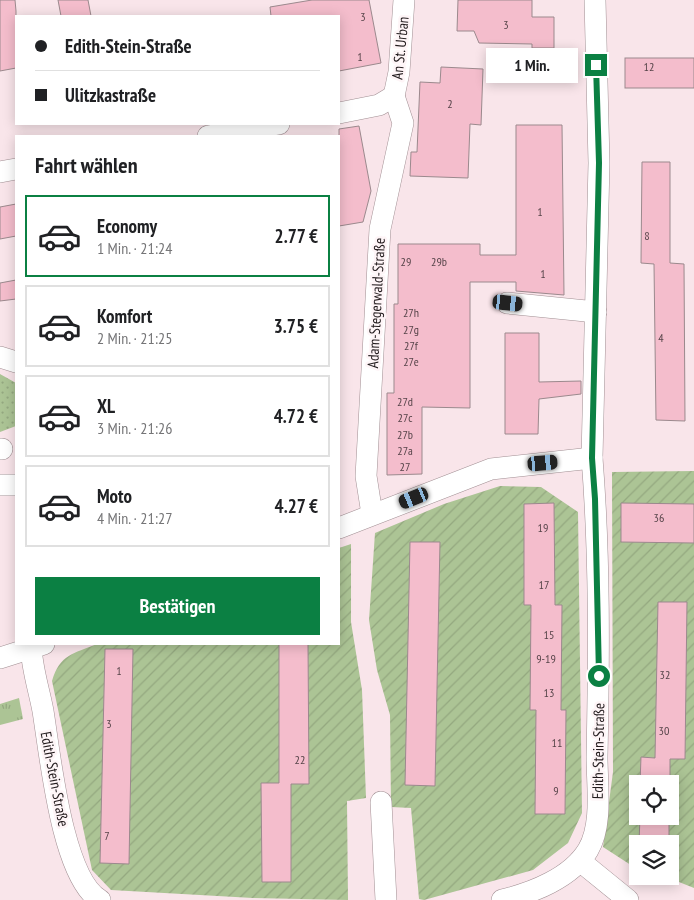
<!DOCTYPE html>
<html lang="de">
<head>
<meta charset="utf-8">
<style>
	:root { --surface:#fff; --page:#f2f2f2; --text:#202124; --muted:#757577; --line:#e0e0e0; --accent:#0b8043 }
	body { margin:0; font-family:"PT Sans Narrow",sans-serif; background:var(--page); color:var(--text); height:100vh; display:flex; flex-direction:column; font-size:19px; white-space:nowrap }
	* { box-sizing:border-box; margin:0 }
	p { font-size:16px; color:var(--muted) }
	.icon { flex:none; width:28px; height:28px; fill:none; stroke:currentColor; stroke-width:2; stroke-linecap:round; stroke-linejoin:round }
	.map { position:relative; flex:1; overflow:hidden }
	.drawer { position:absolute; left:15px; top:135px; width:325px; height:510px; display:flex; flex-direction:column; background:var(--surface); border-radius:0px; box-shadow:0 2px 12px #0003 }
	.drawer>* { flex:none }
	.guide { position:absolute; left:15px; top:15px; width:325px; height:110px; border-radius:0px; box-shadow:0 2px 12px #0003; display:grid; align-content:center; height:110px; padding:0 20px; background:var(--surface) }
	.buttons { position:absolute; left:629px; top:775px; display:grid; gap:10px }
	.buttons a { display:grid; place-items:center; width:50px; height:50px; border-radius:0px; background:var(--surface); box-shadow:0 2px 12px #0003; font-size:25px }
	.end { position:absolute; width:22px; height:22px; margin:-11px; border:6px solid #0b8043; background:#fff; box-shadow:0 0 0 2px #fff }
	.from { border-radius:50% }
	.bubble { position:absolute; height:35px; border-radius:0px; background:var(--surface); box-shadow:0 2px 12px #0003; font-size:16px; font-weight:800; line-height:35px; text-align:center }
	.car { position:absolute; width:15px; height:30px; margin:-15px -8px; border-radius:6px; box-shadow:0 0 4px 1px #0007; background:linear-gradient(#222 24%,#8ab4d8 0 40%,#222 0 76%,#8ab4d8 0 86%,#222 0) }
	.guide b { display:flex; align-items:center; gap:18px; height:48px; font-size:19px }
	.guide b+b { border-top:1px solid var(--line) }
	.guide i { width:12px; height:12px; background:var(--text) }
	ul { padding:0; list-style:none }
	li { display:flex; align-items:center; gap:15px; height:82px; margin:0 10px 8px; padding:0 10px; border:2px solid var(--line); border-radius:0px }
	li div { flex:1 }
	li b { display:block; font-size:19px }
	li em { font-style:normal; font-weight:800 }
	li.on { border-color:var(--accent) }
	li>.icon { width:45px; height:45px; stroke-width:1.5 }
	h2 { padding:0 20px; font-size:22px; line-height:60px }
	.primary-button { display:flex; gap:10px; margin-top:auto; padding:10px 20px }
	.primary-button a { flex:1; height:58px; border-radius:0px; background:var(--accent); color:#fff; font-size:20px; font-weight:800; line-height:58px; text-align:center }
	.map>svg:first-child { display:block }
	.grass { fill:url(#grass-tufts) }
	.park { fill:url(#park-dots) }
	.garden { fill:url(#garden-furrows); fill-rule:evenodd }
	.building { fill:#f4bdcc; stroke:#9b898d }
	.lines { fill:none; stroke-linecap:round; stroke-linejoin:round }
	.minor-casing { stroke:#a18f93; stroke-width:22 }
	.minor { stroke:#fff; stroke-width:21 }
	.route { stroke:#0b8043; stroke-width:6 }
	.labels { text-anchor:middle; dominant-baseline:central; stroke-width:5; stroke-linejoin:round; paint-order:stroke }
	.number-label { font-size:12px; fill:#564449 }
	.street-label { font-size:15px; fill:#221b1d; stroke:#fef5f7 }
</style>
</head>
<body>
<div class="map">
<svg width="694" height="900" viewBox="0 0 694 900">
	<defs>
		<pattern id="grass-tufts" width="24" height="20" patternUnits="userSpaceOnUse" patternTransform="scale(1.25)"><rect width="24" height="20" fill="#acc495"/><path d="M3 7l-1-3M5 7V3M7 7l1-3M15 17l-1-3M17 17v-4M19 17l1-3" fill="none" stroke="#94a880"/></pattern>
		<pattern id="park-dots" width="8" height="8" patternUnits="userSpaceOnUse" patternTransform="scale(1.25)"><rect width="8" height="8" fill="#acc495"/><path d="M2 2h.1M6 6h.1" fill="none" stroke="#94a880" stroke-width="1.8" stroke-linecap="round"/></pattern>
		<pattern id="garden-furrows" width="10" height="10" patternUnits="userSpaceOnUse" patternTransform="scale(1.25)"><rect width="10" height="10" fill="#acc495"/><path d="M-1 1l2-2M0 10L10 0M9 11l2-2" fill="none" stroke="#94a880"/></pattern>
	</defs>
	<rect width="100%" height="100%" fill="#f9e5ea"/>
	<path class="grass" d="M19,698L23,719L0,725V704Z"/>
	<path class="park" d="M0,374L16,383V426L0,432Z"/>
	<g class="garden">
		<path d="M694,471V888L664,876H670V844H638L637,869L603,847L613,772L612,472ZM638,784H670V816H638Z"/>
		<path d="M500,486L541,487L578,512L582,813L568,843L533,870L424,900L419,899L411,808L391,807L390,715L377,670L369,620L375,533L444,504Z"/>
		<path d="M351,544V622L362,690L366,798L347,801L348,900L253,898L111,890L92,870L52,681C60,654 73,654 97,644H339V548Z"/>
	</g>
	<g class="building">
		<path d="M0,0H15L16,11V68L0,71Z"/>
		<path d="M58,0H88L91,16H61Z"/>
		<path d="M312,0H369L381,63L339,71V16H271L270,7Z"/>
		<path d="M458,0H532V17H554V48H532V44L479,43L474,31H457Z"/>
		<rect x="625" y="58" width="69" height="30"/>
		<path d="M441,67L483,69L481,125L470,124L468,178L410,176L411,152H417L420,82L440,83Z"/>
		<path d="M516,125H562L564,295L516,291V282H470V408L422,407V474L387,475V393H394V304H398V244H480V255H516Z"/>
		<path d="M359,126L371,191L363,222L339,226V129Z"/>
		<path d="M642,162H670V263L684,264L685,421L656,420L654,264L641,263Z"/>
		<path d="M16,204V236L0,239V207Z"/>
		<path d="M16,280V299L0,301V283Z"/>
		<path d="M505,333H539V382L581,381V394L539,399L538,434H505Z"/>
		<path d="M554,503L555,605H562L561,710H566L565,814H535L536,710H530L531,605H524V504Z"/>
		<path d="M621,503L694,504V543L621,542Z"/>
		<path d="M410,542H440L435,786L405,785Z"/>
		<path d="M658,602H687L685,759H670V784H640L641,757L655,758Z"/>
		<path d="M279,644H308L309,784H291V882H262L261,783H279Z"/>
		<path d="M105,649H133L129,864L100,863Z"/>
		<path d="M640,816H669V844H639Z"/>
	</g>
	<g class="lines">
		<g class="minor-casing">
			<g id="minor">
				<path d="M394,96L399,72L404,0"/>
				<path d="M339,113L379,105L394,96"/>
				<path d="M208,136L279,124"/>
				<path d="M0,172L16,169"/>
				<path d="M507,303L596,312"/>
				<path d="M0,357L16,362"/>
				<path d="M0,449H2"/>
				<path d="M0,485H16"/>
				<path d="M372,514L366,476L380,229L403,123L394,96"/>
				<path d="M339,528L491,469L592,458"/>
				<path d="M31,644C31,666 39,689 43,711C50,754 62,878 100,900"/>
				<path d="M0,658L44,644"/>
				<path d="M381,802L386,900"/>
				<path d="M580,861L628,900"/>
				<path d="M502,900C532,893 571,878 588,850C603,825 597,785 597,757C599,658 600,557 592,458L599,163L595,0"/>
			</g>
		</g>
		<use href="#minor" class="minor"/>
	</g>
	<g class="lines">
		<path class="route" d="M596,65L599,163L592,458L595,499L599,676"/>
	</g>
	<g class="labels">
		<g class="number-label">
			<text x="363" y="16">3</text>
			<text x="506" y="24">3</text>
			<text x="360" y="56">1</text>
			<text x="649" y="66">12</text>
			<text x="450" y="103">2</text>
			<text x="540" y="211">1</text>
			<text x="647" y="235">8</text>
			<text x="406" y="261">29</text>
			<text x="439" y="261">29b</text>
			<text x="543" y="273">1</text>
			<text x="411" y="312">27h</text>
			<text x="411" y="329">27g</text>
			<text x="661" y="337">4</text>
			<text x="411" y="345">27f</text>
			<text x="411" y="361">27e</text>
			<text x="405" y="401">27d</text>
			<text x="405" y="417">27c</text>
			<text x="405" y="434">27b</text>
			<text x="405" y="450">27a</text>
			<text x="405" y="466">27</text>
			<text x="659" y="517">36</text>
			<text x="543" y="527">19</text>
			<text x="544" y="584">17</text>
			<text x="549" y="634">15</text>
			<text x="546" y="658">9-19</text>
			<text x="119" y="670">1</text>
			<text x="665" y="674">32</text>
			<text x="549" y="692">13</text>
			<text x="109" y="723">3</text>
			<text x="664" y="730">30</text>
			<text x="557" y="742">11</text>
			<text x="300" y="759">22</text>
			<text x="556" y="790">9</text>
			<text x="107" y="835">7</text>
		</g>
		<g class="street-label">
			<text transform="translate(400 48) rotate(-84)">An St. Urban</text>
			<text transform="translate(376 303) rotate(-87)">Adam-Stegerwald-Straße</text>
			<text transform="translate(598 751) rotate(-89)">Edith-Stein-Straße</text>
			<text transform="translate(55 779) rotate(79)">Edith-Stein-Straße</text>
		</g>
	</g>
</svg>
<div class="buttons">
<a><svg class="icon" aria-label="locate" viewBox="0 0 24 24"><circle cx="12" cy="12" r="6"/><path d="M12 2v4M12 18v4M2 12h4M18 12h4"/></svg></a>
<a><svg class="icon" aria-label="layers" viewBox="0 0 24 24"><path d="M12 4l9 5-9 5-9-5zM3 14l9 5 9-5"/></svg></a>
</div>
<i class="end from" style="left:599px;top:676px"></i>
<i class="end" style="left:596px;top:65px"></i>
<div class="bubble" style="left:486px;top:48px;width:92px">1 Min.</div>
<i class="car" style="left:508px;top:303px;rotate:96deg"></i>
<i class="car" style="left:543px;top:463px;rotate:85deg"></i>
<i class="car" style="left:414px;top:498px;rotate:248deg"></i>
<div class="guide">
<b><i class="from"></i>Edith-Stein-Straße</b>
<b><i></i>Ulitzkastraße</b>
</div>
<section class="drawer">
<h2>Fahrt wählen</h2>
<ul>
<li class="on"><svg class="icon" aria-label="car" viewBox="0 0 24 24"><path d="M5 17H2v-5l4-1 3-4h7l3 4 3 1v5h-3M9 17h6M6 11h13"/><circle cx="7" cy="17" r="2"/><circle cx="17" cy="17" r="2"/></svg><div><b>Economy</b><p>1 Min. · 21:24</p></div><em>2.77 €</em></li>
<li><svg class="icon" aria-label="car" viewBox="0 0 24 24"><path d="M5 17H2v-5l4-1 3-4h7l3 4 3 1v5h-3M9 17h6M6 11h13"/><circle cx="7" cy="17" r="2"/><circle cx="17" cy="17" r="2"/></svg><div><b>Komfort</b><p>2 Min. · 21:25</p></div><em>3.75 €</em></li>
<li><svg class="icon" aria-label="car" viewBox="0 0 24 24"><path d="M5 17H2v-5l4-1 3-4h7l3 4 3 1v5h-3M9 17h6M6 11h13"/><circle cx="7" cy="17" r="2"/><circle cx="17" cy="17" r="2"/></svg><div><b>XL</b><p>3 Min. · 21:26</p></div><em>4.72 €</em></li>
<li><svg class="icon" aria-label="car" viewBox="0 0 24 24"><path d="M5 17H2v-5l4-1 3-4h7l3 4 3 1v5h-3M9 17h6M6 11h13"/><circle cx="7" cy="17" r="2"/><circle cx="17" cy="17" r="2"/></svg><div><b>Moto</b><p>4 Min. · 21:27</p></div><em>4.27 €</em></li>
</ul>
<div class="primary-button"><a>Bestätigen</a></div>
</section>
</div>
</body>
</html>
